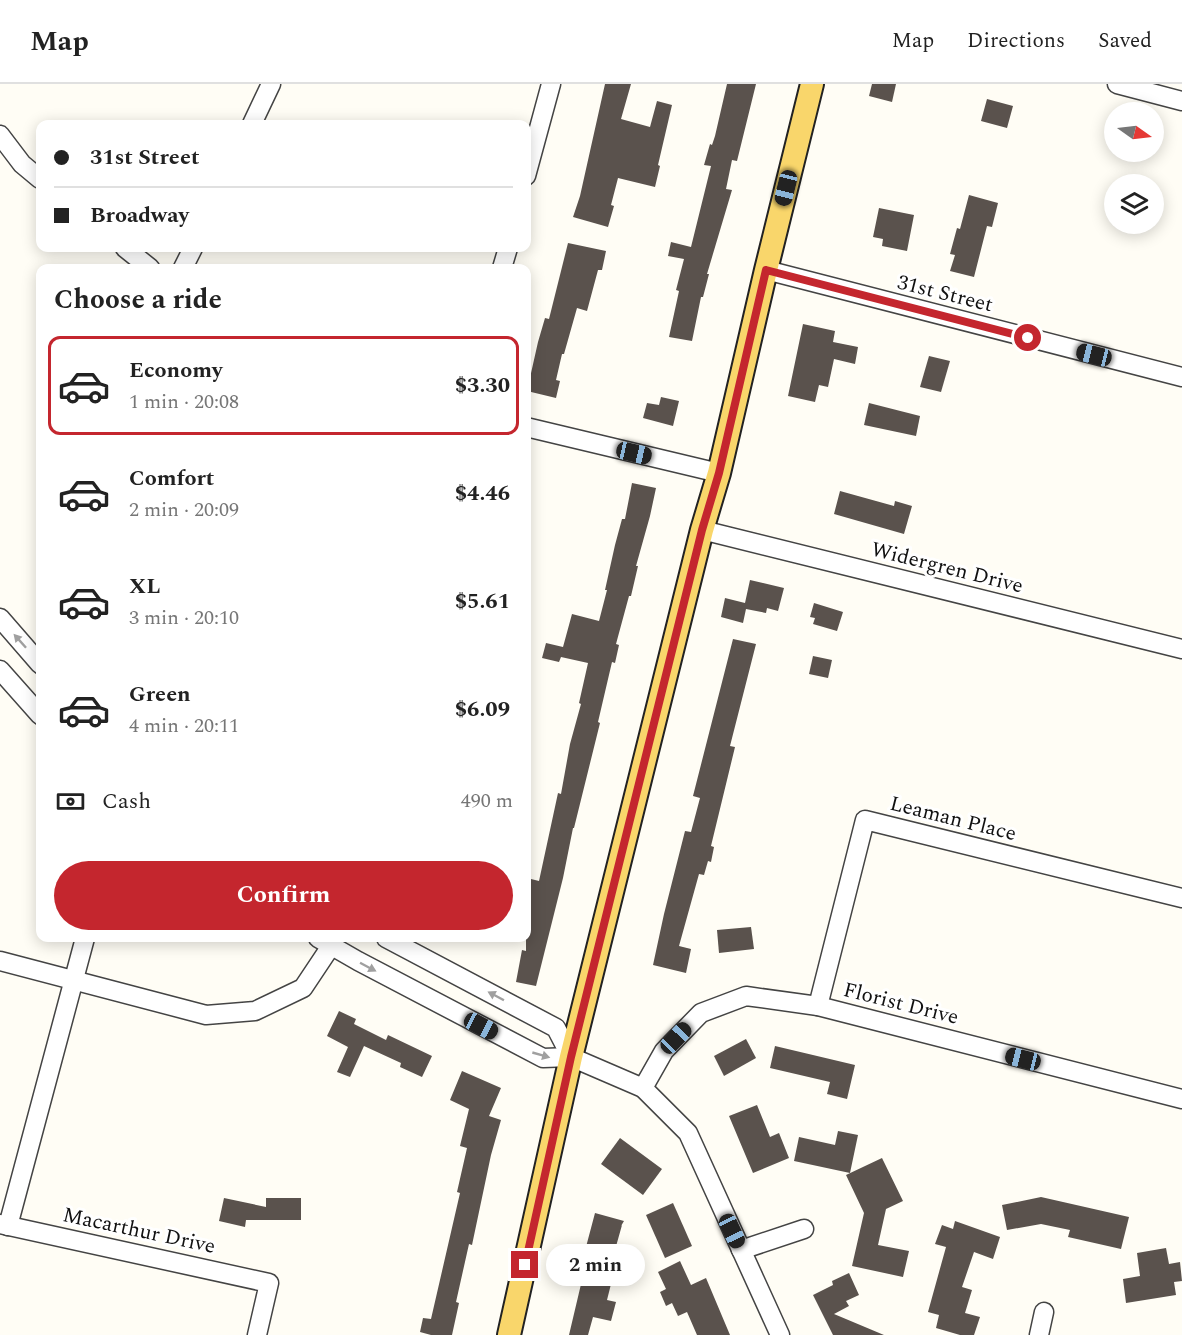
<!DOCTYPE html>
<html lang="en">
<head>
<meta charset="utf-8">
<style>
	:root { --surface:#fff; --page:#f6f6f6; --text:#222; --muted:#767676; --line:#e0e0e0; --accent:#c4262e }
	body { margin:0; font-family:Spectral,serif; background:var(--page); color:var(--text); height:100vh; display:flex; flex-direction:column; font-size:22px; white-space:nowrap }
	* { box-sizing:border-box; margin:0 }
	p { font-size:20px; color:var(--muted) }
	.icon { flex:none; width:33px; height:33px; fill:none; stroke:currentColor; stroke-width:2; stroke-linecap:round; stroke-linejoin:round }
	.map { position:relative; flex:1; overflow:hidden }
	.side { position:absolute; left:36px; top:180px; width:495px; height:678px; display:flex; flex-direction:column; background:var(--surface); border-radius:12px; box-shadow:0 3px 15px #0003 }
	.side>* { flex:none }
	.hud { position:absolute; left:36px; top:36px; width:495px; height:132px; border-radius:12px; box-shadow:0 3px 15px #0003; display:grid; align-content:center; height:132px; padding:0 18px; background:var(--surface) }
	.needle { width:39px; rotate:104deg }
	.fabs { position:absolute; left:1104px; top:18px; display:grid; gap:12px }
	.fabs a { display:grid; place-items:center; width:60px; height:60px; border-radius:50%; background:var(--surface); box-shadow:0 3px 15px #0003; font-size:30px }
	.end { position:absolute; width:27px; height:27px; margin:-14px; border:8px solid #c4262e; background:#fff; box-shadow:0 0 0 3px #fff }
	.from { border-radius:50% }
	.bubble { position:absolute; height:42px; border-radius:21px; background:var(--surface); box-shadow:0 3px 15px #0003; font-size:20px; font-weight:700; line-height:42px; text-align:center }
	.car { position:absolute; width:18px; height:36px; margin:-18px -9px; border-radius:8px; box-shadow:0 0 4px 2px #0007; background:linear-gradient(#222 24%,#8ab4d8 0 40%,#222 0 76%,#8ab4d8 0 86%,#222 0) }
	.hud b { display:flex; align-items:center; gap:21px; height:57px; font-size:22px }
	.hud b+b { border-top:2px solid var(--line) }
	.hud i { width:15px; height:15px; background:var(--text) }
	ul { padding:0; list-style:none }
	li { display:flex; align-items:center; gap:18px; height:99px; margin:0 12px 9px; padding:0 6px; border:3px solid transparent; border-radius:12px }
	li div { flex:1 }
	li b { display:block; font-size:22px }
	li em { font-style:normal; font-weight:700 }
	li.active { border-color:var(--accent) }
	li>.icon { width:54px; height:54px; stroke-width:1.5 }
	h2 { padding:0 18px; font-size:27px; line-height:72px }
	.pay { display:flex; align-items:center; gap:15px; height:66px; padding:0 18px; font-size:22px }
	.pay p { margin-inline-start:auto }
	.cta { display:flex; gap:12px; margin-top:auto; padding:12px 18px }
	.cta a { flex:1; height:69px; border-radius:36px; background:var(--accent); color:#fff; font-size:24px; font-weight:700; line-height:69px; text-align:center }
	header { display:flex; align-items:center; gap:36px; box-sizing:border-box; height:84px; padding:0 30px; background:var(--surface); border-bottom:2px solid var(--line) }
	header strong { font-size:28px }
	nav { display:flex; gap:33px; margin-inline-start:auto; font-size:21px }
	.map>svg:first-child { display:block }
	.building { fill:#5a524d }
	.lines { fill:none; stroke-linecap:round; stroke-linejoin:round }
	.minor-casing { stroke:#444; stroke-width:21 }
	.major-casing { stroke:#222; stroke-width:26 }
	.minor { stroke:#fff; stroke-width:18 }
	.major { stroke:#f9d66b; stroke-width:22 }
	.oneway { fill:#a0a0a0 }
	.route { stroke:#c4262e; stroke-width:8 }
	.labels { text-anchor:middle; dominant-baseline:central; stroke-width:6; stroke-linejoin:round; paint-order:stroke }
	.street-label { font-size:21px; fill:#111; stroke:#fff }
</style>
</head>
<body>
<header>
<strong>Map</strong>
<nav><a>Map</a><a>Directions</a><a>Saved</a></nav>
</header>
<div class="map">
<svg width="1182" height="1251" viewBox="0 0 1182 1251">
	<rect width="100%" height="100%" fill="#fffdf5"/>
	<g class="building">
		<path d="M605,0H631L621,35L650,43L657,17L672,21L658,81L660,82L655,103L618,94L611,121L614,122L608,143L573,133L580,112Z"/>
		<path d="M727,0H756L737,77L732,76L726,105L732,106L707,190H709L703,213H701L692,257L669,253L679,207L676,206L684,175L668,172L671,158L691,163L711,82L704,81L710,60L712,61L715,52Z"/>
		<path d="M872,0H896L892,18L869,12Z"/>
		<path d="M987,15L1013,22L1007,44L981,37Z"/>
		<path d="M969,111L998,119L992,143L987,142L974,193L950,187L955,171L950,170L957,144L960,145Z"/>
		<path d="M879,124L914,131L907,167L882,162L883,155L873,153Z"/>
		<path d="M568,159L606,167L602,186H598L587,227L577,224L564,270H562L556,296L560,297L556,314L527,307L538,258L545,234L549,235Z"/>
		<path d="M803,240L835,247L833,258L858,263L855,280L834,275L828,303L819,301L815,318L788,312Z"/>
		<path d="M929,272L950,277L941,308L920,303Z"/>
		<path d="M661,313L679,317L673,342L643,334L647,319L659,321Z"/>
		<path d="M869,319L920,332L916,352L864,341Z"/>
		<path d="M632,399L656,404L650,432L636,482H638L631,512H629L616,560L619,561L615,579L612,578L598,638L600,639L574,744H573L563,794L536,902L516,898L522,866L526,867V813L531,795L539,797L558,709L561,710L570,660L581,620L579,619L588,579L561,573L559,578L542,574L546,559L563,563L572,530L599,537L607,506H605L615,461L622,435H625Z"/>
		<path d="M840,407L894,422L895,417L912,422L904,450L834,430Z"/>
		<path d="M750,496L784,504L778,527L767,524L766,529L746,525L743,539L721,533L725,514L745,519Z"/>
		<path d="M814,519L843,528L837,547L813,540L815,534L810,533Z"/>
		<path d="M733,555L756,560L730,662L735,663L711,762L714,763L711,778L708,777L704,791L699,790L679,862L691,865L686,889L653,881L664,830L685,747L691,748L700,714L693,712Z"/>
		<path d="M813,572L832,576L828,594L809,590Z"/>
		<path d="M751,843L754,865L719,869L717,846Z"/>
		<path d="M339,927L356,935L354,940L386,956L388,951L432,972L422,993L400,983L401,979L364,962L350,993L337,988L348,963L327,952Z"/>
		<path d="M746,955L756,974L724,992L714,972Z"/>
		<path d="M775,962L855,981L847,1015L827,1010L830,998L770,984Z"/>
		<path d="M462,987L501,1004L489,1032L501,1036L491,1071L472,1161L469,1160L456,1218L459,1219L452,1251H431L420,1248L423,1234L431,1235L460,1109L457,1108L467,1064L460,1062L469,1025L450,1016Z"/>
		<path d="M757,1021L770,1053L779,1049L789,1074L753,1089L729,1032Z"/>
		<path d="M838,1047L858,1051L850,1089L794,1077L799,1053L835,1061Z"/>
		<path d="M620,1054L662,1085L643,1111L601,1080Z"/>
		<path d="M882,1074L903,1117L886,1125L878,1161L909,1167L903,1193L852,1182L864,1129L846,1091Z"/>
		<path d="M1041,1113L1129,1133L1121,1165L1068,1153L1070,1146L1041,1140L1007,1146L1002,1121Z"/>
		<path d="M224,1114L266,1123V1114H301V1136H246L245,1143L219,1137Z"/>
		<path d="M673,1119L692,1162L665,1174L646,1131Z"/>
		<path d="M595,1129L624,1137L621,1142L622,1141L608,1191L613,1192L607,1216L616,1218L611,1237L593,1233L588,1251H569L586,1179L582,1178Z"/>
		<path d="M955,1137L1000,1153L993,1175L974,1168L962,1203L972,1206L965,1229L980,1233L974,1251H960L936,1244L939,1231L928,1228L946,1163L935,1160L942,1141L953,1145Z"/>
		<path d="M1166,1164L1169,1180L1180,1178L1182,1197L1174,1198L1176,1211L1126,1219L1123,1195L1140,1192L1137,1169Z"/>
		<path d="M680,1177L691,1201L706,1194L730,1251H697L687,1228L678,1232L672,1219L666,1222L660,1208L666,1205L658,1188Z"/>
		<path d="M849,1189L859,1211L846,1217L849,1222L834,1230L884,1251H833L813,1211L833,1201L832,1197Z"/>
	</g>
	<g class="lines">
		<g class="minor-casing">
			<g id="minor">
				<path d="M1117,0L1182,17"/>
				<path d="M252,40L271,0"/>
				<path d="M0,51L22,80L40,95"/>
				<path d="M526,92L551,0"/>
				<path d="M125,164L150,184"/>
				<path d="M183,184L193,164"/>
				<path d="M502,184L508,164"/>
				<path d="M766,186L1182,293"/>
				<path d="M526,343L719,389"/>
				<path d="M702,446L1182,565"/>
				<path d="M0,534L40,580"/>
				<path d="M0,586L40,631"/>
				<path d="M318,854L358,877L543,974L571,973L643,1004L688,1049L780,1251"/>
				<path d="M386,854L556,944L571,973"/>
				<path d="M0,877L206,931L255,927L303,904L331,862L334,854"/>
				<path d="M818,922L865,736L1182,814"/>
				<path d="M643,1004L664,967L701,929L746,912L818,922L1182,1015"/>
				<path d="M0,1140L269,1199L257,1251"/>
				<path d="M8,1142L85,854"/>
				<path d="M741,1166L804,1145"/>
				<path d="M1039,1251L1044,1228"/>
			</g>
		</g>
		<g class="major-casing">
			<path id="major" d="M509,1251L571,973L702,446L719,389L766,186L812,0"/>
		</g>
		<use href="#minor" class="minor"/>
		<use href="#major" class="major"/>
	</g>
	<defs><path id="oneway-solid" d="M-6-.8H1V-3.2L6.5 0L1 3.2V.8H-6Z" transform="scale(1.5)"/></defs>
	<g class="oneway">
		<use href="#oneway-solid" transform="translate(20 557) rotate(-132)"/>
		<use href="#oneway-solid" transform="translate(368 883) rotate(28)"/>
		<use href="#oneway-solid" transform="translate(496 912) rotate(-152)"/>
		<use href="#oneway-solid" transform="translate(541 971) rotate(16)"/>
	</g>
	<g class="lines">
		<path class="route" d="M525,1181L571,973L702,446L719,389L766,186L1028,254"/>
	</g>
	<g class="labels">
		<g class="street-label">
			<text transform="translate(945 210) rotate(14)">31st Street</text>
			<text transform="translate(947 484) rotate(14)">Widergren Drive</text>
			<text transform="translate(953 735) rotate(14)">Leaman Place</text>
			<text transform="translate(901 920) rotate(14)">Florist Drive</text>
			<text transform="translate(139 1147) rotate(12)">Macarthur Drive</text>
		</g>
	</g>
</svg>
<div class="fabs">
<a><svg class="needle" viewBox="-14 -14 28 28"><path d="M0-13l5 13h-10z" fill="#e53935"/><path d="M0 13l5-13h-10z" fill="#767676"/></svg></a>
<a><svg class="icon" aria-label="layers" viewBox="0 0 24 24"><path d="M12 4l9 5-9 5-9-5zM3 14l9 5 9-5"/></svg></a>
</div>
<i class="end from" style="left:1028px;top:254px"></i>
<i class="end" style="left:525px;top:1181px"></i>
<div class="bubble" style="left:546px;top:1160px;width:99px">2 min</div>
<i class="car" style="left:786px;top:104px;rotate:194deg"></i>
<i class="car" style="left:1094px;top:271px;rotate:284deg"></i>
<i class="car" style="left:634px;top:369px;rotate:103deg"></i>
<i class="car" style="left:481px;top:942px;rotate:118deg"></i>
<i class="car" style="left:676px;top:954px;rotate:44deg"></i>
<i class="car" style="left:1023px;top:975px;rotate:284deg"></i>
<i class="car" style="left:732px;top:1147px;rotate:155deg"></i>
<div class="hud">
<b><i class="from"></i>31st Street</b>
<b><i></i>Broadway</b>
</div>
<section class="side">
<h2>Choose a ride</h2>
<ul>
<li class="active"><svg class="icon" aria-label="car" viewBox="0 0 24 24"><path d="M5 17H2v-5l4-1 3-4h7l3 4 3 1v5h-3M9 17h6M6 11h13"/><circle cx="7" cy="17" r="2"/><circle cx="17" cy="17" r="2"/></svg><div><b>Economy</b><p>1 min · 20:08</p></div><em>$3.30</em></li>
<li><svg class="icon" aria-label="car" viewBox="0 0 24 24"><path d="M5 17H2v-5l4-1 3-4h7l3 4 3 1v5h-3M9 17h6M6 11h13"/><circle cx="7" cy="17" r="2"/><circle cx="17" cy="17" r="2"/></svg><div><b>Comfort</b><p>2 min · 20:09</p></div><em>$4.46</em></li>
<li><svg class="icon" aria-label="car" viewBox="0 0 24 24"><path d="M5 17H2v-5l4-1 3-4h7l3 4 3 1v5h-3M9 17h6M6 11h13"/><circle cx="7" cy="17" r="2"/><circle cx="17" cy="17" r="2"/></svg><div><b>XL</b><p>3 min · 20:10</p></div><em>$5.61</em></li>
<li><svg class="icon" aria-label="car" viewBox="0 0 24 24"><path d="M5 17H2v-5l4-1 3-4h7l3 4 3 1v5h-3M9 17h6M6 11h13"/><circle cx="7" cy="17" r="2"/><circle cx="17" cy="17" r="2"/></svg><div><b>Green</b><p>4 min · 20:11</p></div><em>$6.09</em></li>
</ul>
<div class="pay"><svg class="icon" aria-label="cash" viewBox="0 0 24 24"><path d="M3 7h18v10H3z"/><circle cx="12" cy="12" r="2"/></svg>Cash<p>490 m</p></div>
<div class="cta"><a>Confirm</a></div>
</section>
</div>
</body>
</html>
